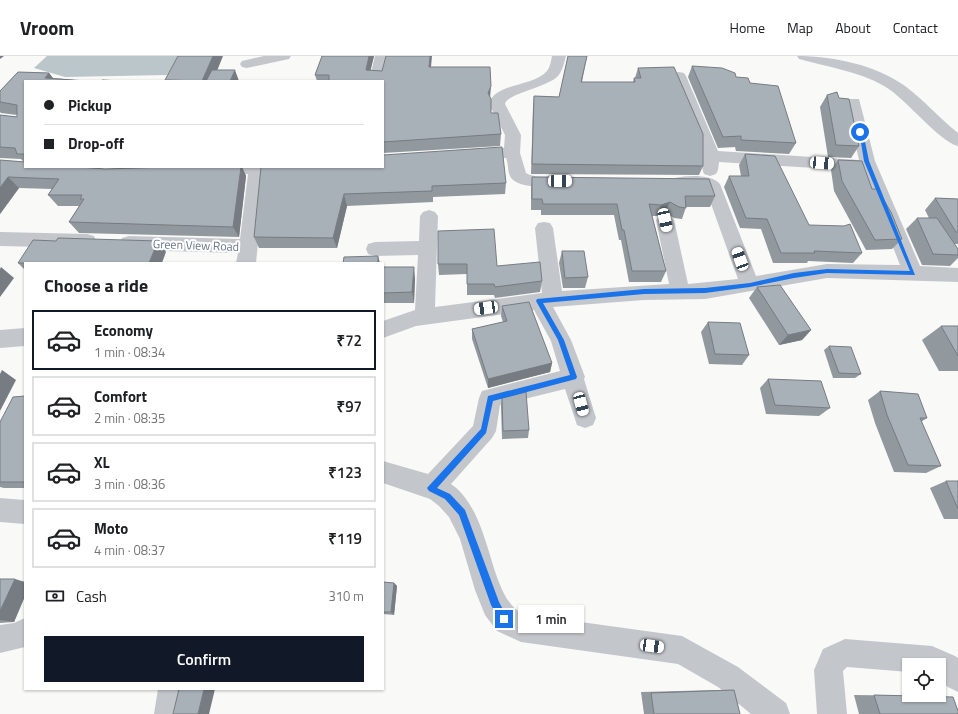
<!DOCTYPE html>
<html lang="en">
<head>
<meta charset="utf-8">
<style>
	:root { --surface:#fff; --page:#f2f2f2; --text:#202124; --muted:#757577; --line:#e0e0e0; --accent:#111827 }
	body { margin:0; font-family:"Titillium Web",sans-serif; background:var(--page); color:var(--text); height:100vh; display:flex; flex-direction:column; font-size:15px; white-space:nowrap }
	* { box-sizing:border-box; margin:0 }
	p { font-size:13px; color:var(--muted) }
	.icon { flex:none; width:22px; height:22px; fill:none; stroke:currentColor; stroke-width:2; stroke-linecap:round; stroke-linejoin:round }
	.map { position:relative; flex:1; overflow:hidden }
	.sheet { position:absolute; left:24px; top:206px; width:360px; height:428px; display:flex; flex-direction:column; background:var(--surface); border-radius:0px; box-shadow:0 1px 3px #0004 }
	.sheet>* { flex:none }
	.hud { position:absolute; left:24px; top:24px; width:360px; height:88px; border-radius:0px; box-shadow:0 1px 3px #0004; display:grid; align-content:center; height:88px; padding:0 20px; background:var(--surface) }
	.buttons { position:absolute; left:902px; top:602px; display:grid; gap:8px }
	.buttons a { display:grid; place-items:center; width:44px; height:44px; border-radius:0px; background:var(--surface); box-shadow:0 1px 3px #0004; font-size:20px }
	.end { position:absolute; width:18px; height:18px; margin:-9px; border:5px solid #1a73e8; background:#fff; box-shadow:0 0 0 2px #fff }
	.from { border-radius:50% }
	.bubble { position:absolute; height:28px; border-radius:0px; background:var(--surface); box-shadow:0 1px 3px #0004; font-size:13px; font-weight:600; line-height:28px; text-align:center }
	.car { position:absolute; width:12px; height:24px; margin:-12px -6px; border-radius:5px; box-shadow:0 0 3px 1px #0007; background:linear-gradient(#fff 24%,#345 0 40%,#fff 0 76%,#345 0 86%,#fff 0) }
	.hud b { display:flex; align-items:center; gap:14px; height:38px; font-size:15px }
	.hud b+b { border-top:1px solid var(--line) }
	.hud i { width:10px; height:10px; background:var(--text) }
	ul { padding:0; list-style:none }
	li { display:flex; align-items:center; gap:12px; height:60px; margin:0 8px 6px; padding:0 12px; border:2px solid var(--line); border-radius:0px }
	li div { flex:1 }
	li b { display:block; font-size:15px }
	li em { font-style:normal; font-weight:600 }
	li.on { border-color:var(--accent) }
	li>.icon { width:36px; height:36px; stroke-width:1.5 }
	h2 { padding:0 20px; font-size:18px; line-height:48px }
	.pay { display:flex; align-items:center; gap:10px; height:44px; padding:0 20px; font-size:15px }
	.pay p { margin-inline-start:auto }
	.button { display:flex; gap:8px; margin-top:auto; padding:8px 20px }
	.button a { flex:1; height:46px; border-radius:0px; background:var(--accent); color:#fff; font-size:16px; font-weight:600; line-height:46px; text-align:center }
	header { display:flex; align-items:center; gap:24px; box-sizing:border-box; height:56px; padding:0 20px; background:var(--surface); border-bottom:1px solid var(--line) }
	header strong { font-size:19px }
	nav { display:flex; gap:22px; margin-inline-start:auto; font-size:14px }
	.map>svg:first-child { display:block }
	.water { fill:#bbc6cb }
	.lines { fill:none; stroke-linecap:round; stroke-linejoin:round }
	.street { fill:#c3c6cb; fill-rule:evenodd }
	.wall { fill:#91989e }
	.shaded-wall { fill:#767c81 }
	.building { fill:#a9b1b8; stroke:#767c81 }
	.route { fill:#1a73e8 }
	.labels { text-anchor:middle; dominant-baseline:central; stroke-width:4; stroke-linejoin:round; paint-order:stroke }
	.street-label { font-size:12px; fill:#697788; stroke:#fff }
</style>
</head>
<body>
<header>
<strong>Vroom</strong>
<nav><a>Home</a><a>Map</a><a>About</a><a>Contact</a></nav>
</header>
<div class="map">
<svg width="958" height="658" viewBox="0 0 958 658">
	<rect width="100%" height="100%" fill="#f9f9f7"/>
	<path class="water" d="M47,0H180L167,19L65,21L34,12Z"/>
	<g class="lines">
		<g class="street">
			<path d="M264,0H291L289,3L247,12L242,11L240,8L242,5Z"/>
			<path d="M375,0H389L383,25H369Z"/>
			<path d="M552,0H566C564,7 563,14 558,20C548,31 506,38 505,48L521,79L520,97L526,117C536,124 555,118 567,121L570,125L567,129C555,132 521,133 512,123C507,118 509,109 506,102L466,101L464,97L466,93L504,92L505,79L489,48C494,27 533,31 547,15C550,11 551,5 552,0Z"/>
			<path d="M797,0C833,0 876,9 905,30C924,44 939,62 958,77V90C938,85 907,43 884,30C858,15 827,11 799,3Z"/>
			<path d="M679,16L684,17L686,20L718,95L859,104L846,46L849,43H859L875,105L920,210L958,212V226L827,222L705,243L644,244L553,251L571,284L585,321L584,323L596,362L593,369L585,372L577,369L565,333L500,349L496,375L492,382L451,428C494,458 487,541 523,558L682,580L738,611L786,647L790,658H751L718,631L678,608L521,586L497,575L485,559L475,534L460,483L449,461L439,450L430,443L383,427V405L428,418L473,370L479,342L482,335L560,315L551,285L534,254L416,270L383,282V265L415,254L418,199L375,200L368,198L366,193L368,188L375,186L419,185L420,160L423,156L429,154L435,156L438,160L435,251L542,237L535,172L538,167L544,166L550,167L553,172L562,235L669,228L656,164L659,160L665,158L671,160L674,164L688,228L738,223L706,134L675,130L672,126L675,122C687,119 712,118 720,128L756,220L827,208L900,209L863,115L719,106L718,114L716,118L710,120L704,118C701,113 702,96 700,87L672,20L674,17Z"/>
			<path d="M207,111H290L288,115L265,117L256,207H236L238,197L129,194L122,192L120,187L122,182L129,180L240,183L248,118L213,120L207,118L205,114Z"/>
			<path d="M0,176L87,178L94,180L96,185L94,190L87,192L0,190Z"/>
			<path d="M25,272V290L0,292V274Z"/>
			<path d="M0,442L25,444V468L0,466Z"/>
			<path d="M25,562V591L0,597V569L14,567Z"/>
			<path d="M845,583L932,590L955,600L958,602V636L948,631L939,624V609H909V616L847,611L843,615L847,658H817L814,614L823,593Z"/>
			<path d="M158,633H188L184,658H154Z"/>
		</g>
	</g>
	<g class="wall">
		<path d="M322,0H374L370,15H382L431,11L490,42L491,57L501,78L500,90L383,97V25H317L315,19Z"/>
		<path d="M568,0H587L582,26H633L634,22H635L638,12L703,110L699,119L531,118L533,50L534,40L559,41Z"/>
		<path d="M692,10L736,21L750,27L796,87L789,98L736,95L735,91L718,92L688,21Z"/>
		<path d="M18,16L49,17L53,22L86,25H25V111H79L105,113L167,111H242L246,120L239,181L79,177L69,166L79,150H58L48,139L52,133L19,132L0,158V104L24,106L21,103L0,102V59L17,61V59L1,57L0,56V35Z"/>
		<path d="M827,39L859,90L851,102L828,101L820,51Z"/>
		<path d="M745,98L809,169L862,197L853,207L808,205L807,207H773L761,173L740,172L724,131L729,120H741L739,109Z"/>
		<path d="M838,104L872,133L902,183L892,193L866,194L834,135L831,114Z"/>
		<path d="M261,111L506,127L505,138L433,141V146L347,150L337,192H259L254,181Z"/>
		<path d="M532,121L715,140L710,151H686L682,163L674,162L665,157L657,160H652L666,215L661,226H629L621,184H619L614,159H541V154H531V132Z"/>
		<path d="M935,142L958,143V188H954L958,193V202L950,210L922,209L906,173L917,162H929L925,154Z"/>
		<path d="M438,175L497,210L542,225L540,236L495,242L494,239H467V218L439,219L438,208Z"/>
		<path d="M562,195L588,221L585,232H563L559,207Z"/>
		<path d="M18,207H25V214Z"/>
		<path d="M383,211L415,222L414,247H383Z"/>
		<path d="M757,231L811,274L802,284L779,289L749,242Z"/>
		<path d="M502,250L552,307L550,316L488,332L472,283V273L503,266L501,260Z"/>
		<path d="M708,266L749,299L742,309L709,308L701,276Z"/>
		<path d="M941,270H958V315H939L922,284Z"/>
		<path d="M829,290L861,318L855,322H833L824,294Z"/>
		<path d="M768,323L830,352L819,360L766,358L760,332Z"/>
		<path d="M880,335L927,362L921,366L941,410L926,417L894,416L875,367L868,344Z"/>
		<path d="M25,340V432H4L0,431V366Z"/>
		<path d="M502,342L529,374L528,382L502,383L501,350Z"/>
		<path d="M946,425H958V463H944L930,432Z"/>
		<path d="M0,523L25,526V540L14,566L0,567Z"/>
		<path d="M383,526L394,527L397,530L394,559L383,558Z"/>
		<path d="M719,634H734L740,658H644L641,636Z"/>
		<path d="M854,639L928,640L958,658H859Z"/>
	</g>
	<g class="shaded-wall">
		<path d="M0,0H4L0,3Z"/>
		<path d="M213,0H223L213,25H202Z"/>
		<path d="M369,0H374L368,25L366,14Z"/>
		<path d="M430,0H432L430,22L429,11Z"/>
		<path d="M235,14L239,25H230Z"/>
		<path d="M49,17L55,25L45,22Z"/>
		<path d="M491,30L490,42L488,37Z"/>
		<path d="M241,111H242L246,120L239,181L233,171Z"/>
		<path d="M8,121L19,132L0,158V132Z"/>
		<path d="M344,138L347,150L337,192L333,182Z"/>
		<path d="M670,146L665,157L657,160L661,149Z"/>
		<path d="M158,185L166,196L162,207H149Z"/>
		<path d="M378,200L380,207H378Z"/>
		<path d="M1,211L14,222L0,241V213Z"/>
		<path d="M414,211L415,222L414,247L412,236Z"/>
		<path d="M811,274L802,284L779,289L788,279Z"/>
		<path d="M552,307L550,316L488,332V323Z"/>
		<path d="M2,314L16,324L0,355V318Z"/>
		<path d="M15,523L25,526V540L14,566L0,564V555Z"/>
		<path d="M394,527L397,530L394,559L391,556Z"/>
		<path d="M204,633H215L209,658H198Z"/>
	</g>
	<g class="building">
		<path d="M178,0H213L202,25L165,24Z"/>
		<path d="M322,0H369L366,14L382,15L386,0H430L429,11H490L491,30L488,37L491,43V57H498L501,78L383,86V25H329V19H315Z"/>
		<path d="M568,0H587L581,26H635L634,22H641L638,12L674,11L703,78V110L532,108L534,40L559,41Z"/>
		<path d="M692,10L722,12L735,17L736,21L748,22L750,27L778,30L796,87L741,84V80L723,81Z"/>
		<path d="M212,14H235L230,25H206Z"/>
		<path d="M18,16L49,17L45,22L86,25H25V98H17L15,92L0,91V59L17,61V49L0,46V35Z"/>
		<path d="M102,24L121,25H101Z"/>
		<path d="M837,36L839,42L849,43L859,90L836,89L827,39Z"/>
		<path d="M502,91L506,127L432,130V135L344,138L333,182L254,181L261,111H383V99Z"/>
		<path d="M745,98L775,100L809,169L844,170L850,168L862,197L814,195L815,197H781L767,163L746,162L729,120H749Z"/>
		<path d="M0,104L25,106V111H79L105,113L167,111H241L233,171L69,166L84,143H80L82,139H48L59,123L8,121L0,132Z"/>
		<path d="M838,104L862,105L872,133H877L891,156L902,183L875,184L842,125Z"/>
		<path d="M532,121L709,123L715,140H685L686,152L679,151L670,146L661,149L649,148L666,215H632L624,174H622L617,148H543L542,143H532Z"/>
		<path d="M935,142L958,143V176H956Z"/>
		<path d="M917,162H937L958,193V199L933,198Z"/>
		<path d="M494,173L497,210L540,206L542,225L495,231L494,228H467V208H438V175Z"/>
		<path d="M58,182L158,185L149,207H18L33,184L56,185Z"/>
		<path d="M562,195H584L588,221L565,222Z"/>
		<path d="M378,200V207H343L344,201Z"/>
		<path d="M383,211H414L412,236L383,237Z"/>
		<path d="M780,229L811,274L788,279L757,231Z"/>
		<path d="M529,246L552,307L488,323L472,273L507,265L502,250Z"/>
		<path d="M708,266L740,267L749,299L715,298Z"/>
		<path d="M941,270H958V300Z"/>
		<path d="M829,290L851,291L861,318L839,317Z"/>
		<path d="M768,323L821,325L830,352L775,349Z"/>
		<path d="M880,335L918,338L927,362H920L941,410L908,409L887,359Z"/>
		<path d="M526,336L529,374L503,375L502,342Z"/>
		<path d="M25,340V426H0V366L13,341Z"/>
		<path d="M946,425H958V453Z"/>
		<path d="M0,523H15L0,555Z"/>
		<path d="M383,526L394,527L391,556H383Z"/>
		<path d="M179,633H204L198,658H173Z"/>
		<path d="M734,634L740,658H654L651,637Z"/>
		<path d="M874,639L953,641L958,655V658H880Z"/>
	</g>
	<path class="route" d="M859,74L863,76L869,105L915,219L827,217L794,222L750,231L705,237L644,238L543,247L564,284L577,321L576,323L493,345L486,377L437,432L450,438L465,454L499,546L508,563L504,567L501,566L491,549L459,459L445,443L429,435L427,432L481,373L488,340L570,319L558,284L536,245L537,243L644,233L705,232L750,227L794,217L827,213L910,215L864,105Z"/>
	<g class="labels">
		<g class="street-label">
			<text transform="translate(196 189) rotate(2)">Green View Road</text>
		</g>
	</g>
</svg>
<div class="buttons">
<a><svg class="icon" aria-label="locate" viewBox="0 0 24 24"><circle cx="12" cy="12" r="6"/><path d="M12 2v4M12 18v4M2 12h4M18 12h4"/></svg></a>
</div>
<i class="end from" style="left:860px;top:76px"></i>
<i class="end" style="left:504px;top:563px"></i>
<div class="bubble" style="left:518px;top:549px;width:66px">1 min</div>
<i class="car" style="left:822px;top:107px;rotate:94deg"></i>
<i class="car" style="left:560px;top:125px;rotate:90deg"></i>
<i class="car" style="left:665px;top:164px;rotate:168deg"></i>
<i class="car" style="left:740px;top:203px;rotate:340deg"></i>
<i class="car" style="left:486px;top:252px;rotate:262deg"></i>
<i class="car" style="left:581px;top:348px;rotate:165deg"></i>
<i class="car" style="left:652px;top:590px;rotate:98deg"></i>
<div class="hud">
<b><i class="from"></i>Pickup</b>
<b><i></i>Drop-off</b>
</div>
<section class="sheet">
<h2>Choose a ride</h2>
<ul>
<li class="on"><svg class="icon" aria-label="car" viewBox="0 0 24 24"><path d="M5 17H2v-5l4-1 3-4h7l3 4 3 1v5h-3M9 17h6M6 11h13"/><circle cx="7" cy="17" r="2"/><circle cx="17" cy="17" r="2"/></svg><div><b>Economy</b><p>1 min · 08:34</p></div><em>₹72</em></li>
<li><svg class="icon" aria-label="car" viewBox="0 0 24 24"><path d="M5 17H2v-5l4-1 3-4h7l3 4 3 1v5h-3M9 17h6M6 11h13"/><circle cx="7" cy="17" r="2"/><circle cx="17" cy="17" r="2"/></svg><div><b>Comfort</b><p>2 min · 08:35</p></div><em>₹97</em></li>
<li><svg class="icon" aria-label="car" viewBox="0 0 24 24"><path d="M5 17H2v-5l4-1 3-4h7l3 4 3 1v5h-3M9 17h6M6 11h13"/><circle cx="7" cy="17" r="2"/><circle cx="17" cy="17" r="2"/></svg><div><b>XL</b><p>3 min · 08:36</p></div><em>₹123</em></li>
<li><svg class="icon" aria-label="car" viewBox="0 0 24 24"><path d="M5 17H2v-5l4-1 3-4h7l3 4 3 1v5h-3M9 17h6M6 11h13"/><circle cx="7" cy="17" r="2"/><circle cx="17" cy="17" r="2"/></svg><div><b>Moto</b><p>4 min · 08:37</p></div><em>₹119</em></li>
</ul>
<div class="pay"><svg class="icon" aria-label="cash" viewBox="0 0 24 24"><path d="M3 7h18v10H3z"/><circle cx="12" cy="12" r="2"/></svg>Cash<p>310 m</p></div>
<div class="button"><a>Confirm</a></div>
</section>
</div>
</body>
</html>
